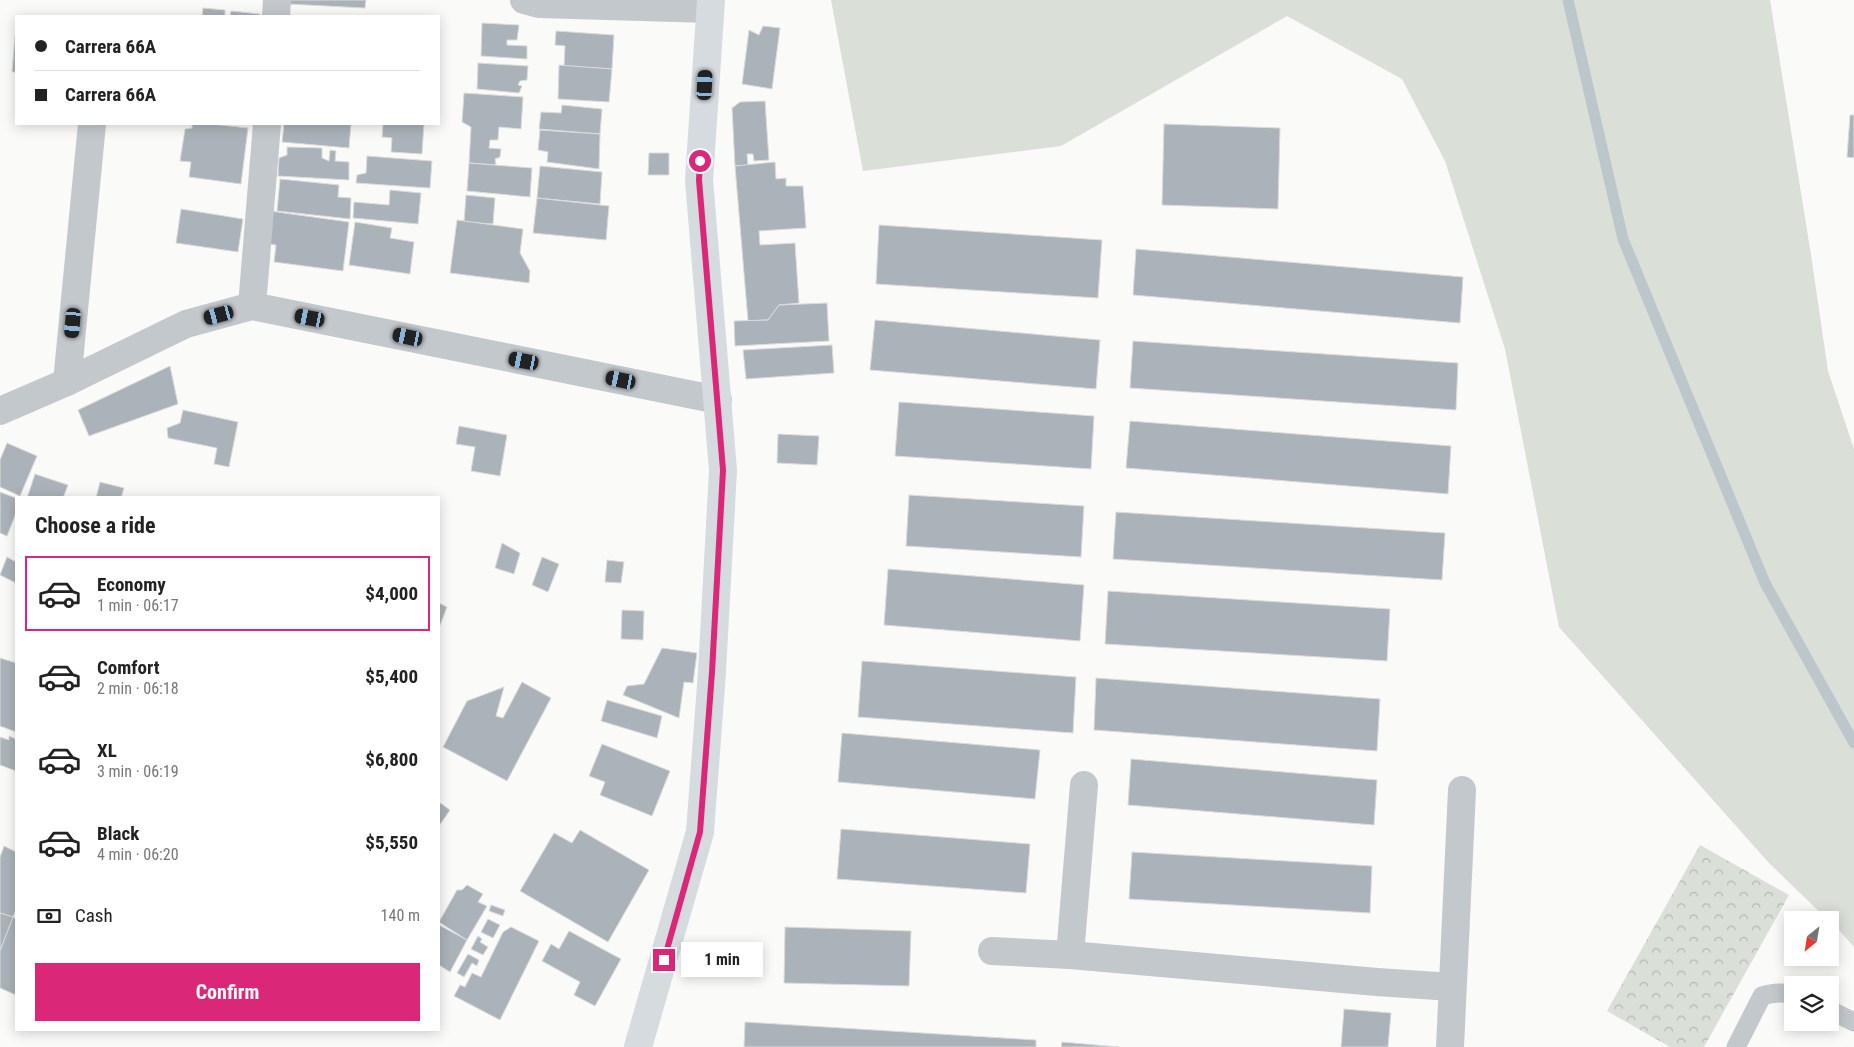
<!DOCTYPE html>
<html lang="en">
<head>
<meta charset="utf-8">
<style>
	:root { --surface:#fff; --page:#f6f6f6; --text:#222; --muted:#767676; --line:#e0e0e0; --accent:#db2777 }
	body { margin:0; font-family:"Roboto Condensed",sans-serif; background:var(--page); color:var(--text); height:100vh; display:flex; flex-direction:column; font-size:19px; white-space:nowrap }
	* { box-sizing:border-box; margin:0 }
	p { font-size:16px; color:var(--muted) }
	.icon { flex:none; width:28px; height:28px; fill:none; stroke:currentColor; stroke-width:2; stroke-linecap:round; stroke-linejoin:round }
	.map { position:relative; flex:1; overflow:hidden }
	.details { position:absolute; left:15px; top:496px; width:425px; height:535px; display:flex; flex-direction:column; background:var(--surface); border-radius:0px; box-shadow:0 2px 12px #0003 }
	.details>* { flex:none }
	.top-card { position:absolute; left:15px; top:15px; width:425px; height:110px; border-radius:0px; box-shadow:0 2px 12px #0003; display:grid; align-content:center; height:110px; padding:0 20px; background:var(--surface) }
	.needle { width:32px; rotate:210deg }
	.buttons { position:absolute; left:1784px; top:911px; display:grid; gap:10px }
	.buttons a { display:grid; place-items:center; width:55px; height:55px; border-radius:0px; background:var(--surface); box-shadow:0 2px 12px #0003; font-size:25px }
	.end { position:absolute; width:22px; height:22px; margin:-11px; border:6px solid #db2777; background:#fff; box-shadow:0 0 0 2px #fff }
	.from { border-radius:50% }
	.bubble { position:absolute; height:35px; border-radius:0px; background:var(--surface); box-shadow:0 2px 12px #0003; font-size:16px; font-weight:700; line-height:35px; text-align:center }
	.car { position:absolute; width:15px; height:30px; margin:-15px -8px; border-radius:6px; box-shadow:0 0 4px 1px #0007; background:linear-gradient(#222 24%,#8ab4d8 0 40%,#222 0 76%,#8ab4d8 0 86%,#222 0) }
	.top-card b { display:flex; align-items:center; gap:18px; height:48px; font-size:19px }
	.top-card b+b { border-top:1px solid var(--line) }
	.top-card i { width:12px; height:12px; background:var(--text) }
	ul { padding:0; list-style:none }
	li { display:flex; align-items:center; gap:15px; height:75px; margin:0 10px 8px; padding:0 10px; border:2px solid transparent; border-radius:0px }
	li div { flex:1 }
	li b { display:block; font-size:19px }
	li em { font-style:normal; font-weight:700 }
	li.on { border-color:var(--accent) }
	li>.icon { width:45px; height:45px; stroke-width:1.5 }
	h2 { padding:0 20px; font-size:22px; line-height:60px }
	.pay { display:flex; align-items:center; gap:12px; height:55px; padding:0 20px; font-size:19px }
	.pay p { margin-inline-start:auto }
	.cta { display:flex; gap:10px; margin-top:auto; padding:10px 20px }
	.cta a { flex:1; height:58px; border-radius:0px; background:var(--accent); color:#fff; font-size:20px; font-weight:700; line-height:58px; text-align:center }
	.map>svg:first-child { display:block }
	.grass { fill:#dadfd7 }
	.park { fill:url(#park-crowns) }
	.lines { fill:none; stroke-linecap:round; stroke-linejoin:round }
	.stream { stroke:#bbc7cb; stroke-width:11 }
	.building { fill:#aab3b9; stroke:#dcdcda }
	.lane { stroke:#c3c8cc; stroke-width:19 }
	.street { stroke:#c3c8cc; stroke-width:28 }
	.secondary { stroke:#d6dbdf; stroke-width:28 }
	.route { stroke:#db2777; stroke-width:6 }
</style>
</head>
<body>
<div class="map">
<svg width="1854" height="1047" viewBox="0 0 1854 1047">
	<defs>
		<pattern id="park-crowns" width="20" height="18" patternUnits="userSpaceOnUse" patternTransform="scale(1.25)"><rect width="20" height="18" fill="#dadfd7"/><path d="M2 6a3 3 0 1 1 6 0M12 15a3 3 0 1 1 6 0" fill="none" stroke="#b4b9b4"/></pattern>
	</defs>
	<rect width="100%" height="100%" fill="#fafaf8"/>
	<path class="grass" d="M831,0H1770L1811,255L1828,371L1854,449V947L1830,920H1828L1769,863L1559,627L1505,349L1445,161L1402,79L1287,16L1061,146L863,171Z"/>
	<path class="park" d="M1700,845L1789,895L1704,1047H1670L1607,1011Z"/>
	<g class="lines">
		<path class="stream" d="M1568,0L1623,239L1765,583L1854,743"/>
	</g>
	<g class="building">
		<path d="M289,0H366L365,8L288,4Z"/>
		<path d="M203,8L225,10V16H202Z"/>
		<path d="M231,11L260,14V16H230Z"/>
		<path d="M482,23L519,25L517,40H507V45L527,46V59L481,56Z"/>
		<path d="M763,26L780,28L772,89L742,84L749,30L759,35Z"/>
		<path d="M556,31L614,35L612,69L564,66L565,46L555,45Z"/>
		<path d="M15,36H16V72H12Z"/>
		<path d="M478,63L528,66L527,80L520,81L518,85L522,86L519,93L477,89Z"/>
		<path d="M559,65L612,69L609,102L558,99Z"/>
		<path d="M464,93L523,97L521,129L499,127L498,140H490L489,148L501,149L500,157L495,159L496,165L469,163L471,127L462,122Z"/>
		<path d="M765,101L769,160L754,161L753,154H747L748,166H735L732,108L740,102Z"/>
		<path d="M562,105L602,109L600,134L539,129L541,112L561,113Z"/>
		<path d="M1850,115H1854V158L1847,157Z"/>
		<path d="M192,124H211L248,128L241,184L189,177L191,162L180,161L185,129L192,128Z"/>
		<path d="M284,124H351L349,148L282,142Z"/>
		<path d="M383,124H424L422,154L391,152L392,138L382,137Z"/>
		<path d="M1164,124L1280,128L1278,209L1162,205Z"/>
		<path d="M540,130L600,134L599,169L547,162L548,152L538,150Z"/>
		<path d="M287,147L322,148V158L329,161L330,150L336,151L335,161L349,162V180L278,176L279,158L287,155Z"/>
		<path d="M649,153H669V175H648Z"/>
		<path d="M367,156L432,161L430,188L356,183L357,175L366,173Z"/>
		<path d="M775,162L776,179L786,178V186H803L806,228L759,231L760,245L795,243L799,303L779,305L768,320L748,321L735,166Z"/>
		<path d="M469,163L532,168L530,197L467,191Z"/>
		<path d="M540,166L602,172L600,204L537,198Z"/>
		<path d="M280,179L339,185L338,197L351,198L350,219L277,211Z"/>
		<path d="M390,190L421,193L418,224L353,218L354,202L389,205Z"/>
		<path d="M466,195L495,198L493,224L464,222Z"/>
		<path d="M537,198L609,206L606,240L533,233Z"/>
		<path d="M181,209L243,219L238,252L176,243Z"/>
		<path d="M270,211L349,222L343,271L274,262L276,245L265,244Z"/>
		<path d="M457,220L523,229L520,253L530,271L529,283L450,273Z"/>
		<path d="M355,222L392,228L390,238L414,242L410,274L349,265Z"/>
		<path d="M879,225L1102,240L1098,298L876,284Z"/>
		<path d="M1136,249L1463,277L1460,323L1133,295Z"/>
		<path d="M827,303L829,341L735,346L734,321L768,320L779,305Z"/>
		<path d="M875,320L1100,340L1096,389L870,370Z"/>
		<path d="M1133,341L1458,363L1456,410L1130,388Z"/>
		<path d="M832,345L834,373L746,379L743,350Z"/>
		<path d="M170,366L178,404L89,436L78,410Z"/>
		<path d="M899,402L1094,416L1091,469L895,456Z"/>
		<path d="M183,410L238,422L229,467L214,464L217,448L168,438L167,428L180,423Z"/>
		<path d="M1130,421L1451,446L1448,494L1126,468Z"/>
		<path d="M459,426L507,435L500,476L471,471L475,447L456,444Z"/>
		<path d="M778,434L819,436L817,465L777,463Z"/>
		<path d="M7,443L37,456L20,496L0,487V460Z"/>
		<path d="M35,474L68,485L63,498H27Z"/>
		<path d="M100,482L124,488L121,498H96Z"/>
		<path d="M0,492L16,498V513L7,536L0,533Z"/>
		<path d="M909,495L1084,506L1081,557L906,546Z"/>
		<path d="M1116,512L1445,533L1442,580L1113,559Z"/>
		<path d="M502,543L520,553L514,574L495,568Z"/>
		<path d="M7,557L16,562V583L0,575Z"/>
		<path d="M542,557L559,564L548,592L532,585Z"/>
		<path d="M607,560L624,562L621,583L605,582Z"/>
		<path d="M888,569L1084,585L1080,641L884,625Z"/>
		<path d="M1108,591L1390,609L1387,661L1105,644Z"/>
		<path d="M439,603L447,607L439,628Z"/>
		<path d="M622,610L644,611L643,640L621,639Z"/>
		<path d="M662,648L697,653L693,683L684,682L679,718L623,695L627,686L644,684Z"/>
		<path d="M0,658L16,663V732L0,726Z"/>
		<path d="M862,661L1076,677L1073,733L858,717Z"/>
		<path d="M1096,678L1380,699L1377,751L1094,730Z"/>
		<path d="M522,682L551,698L507,781L443,747L467,701L504,687L496,716L503,718Z"/>
		<path d="M607,700L662,716L657,738L601,721Z"/>
		<path d="M842,733L1040,750L1035,799L838,782Z"/>
		<path d="M9,736L16,739V771L0,765V737L9,740Z"/>
		<path d="M602,744L670,771L652,816L600,795L605,782L589,776Z"/>
		<path d="M1131,759L1377,780L1374,825L1128,805Z"/>
		<path d="M439,802L450,810L439,826Z"/>
		<path d="M841,829L1030,844L1026,893L837,879Z"/>
		<path d="M580,830L649,870L608,942L520,891L554,833L572,843Z"/>
		<path d="M4,846L16,852V909L13,917L0,913V857Z"/>
		<path d="M1132,852L1372,866L1370,913L1129,899Z"/>
		<path d="M467,885L483,894L478,902L487,906L467,940L439,922L457,890H462Z"/>
		<path d="M491,905L505,910L503,916L489,911Z"/>
		<path d="M0,913L13,917L0,951Z"/>
		<path d="M13,917L16,919V995L0,988V951Z"/>
		<path d="M488,919L500,925L493,938L481,932Z"/>
		<path d="M439,925L467,940L450,972L439,965Z"/>
		<path d="M511,927L539,941L500,1020L454,996L460,985L465,987L472,973L481,977L503,932Z"/>
		<path d="M785,927L911,931L909,986L784,983Z"/>
		<path d="M569,931L621,959L595,1006L574,995L580,982L542,961L551,944L559,949Z"/>
		<path d="M478,936L482,939L480,942L488,947L483,955L471,949Z"/>
		<path d="M468,954L479,960L477,966L472,963L464,977L457,973Z"/>
		<path d="M1344,1009L1391,1013L1388,1047H1341Z"/>
		<path d="M745,1022L1036,1040V1047H744Z"/>
		<path d="M1062,1042L1119,1047H1061Z"/>
	</g>
	<g class="lines">
		<g class="lane">
			<path d="M1830,1010L1854,1022"/>
			<path d="M1736,1047L1762,996C1773,992 1781,992 1792,994"/>
		</g>
		<g class="street">
			<path d="M524,0L539,4L709,9"/>
			<path d="M276,16L277,0"/>
			<path d="M252,306L267,124"/>
			<path d="M67,382L92,124"/>
			<path d="M0,411L67,382L186,324L252,306L718,400"/>
			<path d="M1084,785L1070,955L1377,982L1452,987"/>
			<path d="M992,951L1070,955"/>
			<path d="M1450,1047L1462,790"/>
		</g>
		<path class="secondary" d="M638,1047L700,832L712,672L723,470L699,180L711,0"/>
	</g>
	<g class="lines">
		<path class="route" d="M664,960L700,832L712,672L723,470L699,180L700,161"/>
	</g>
</svg>
<div class="buttons">
<a><svg class="needle" viewBox="-14 -14 28 28"><path d="M0-13l5 13h-10z" fill="#e53935"/><path d="M0 13l5-13h-10z" fill="#767676"/></svg></a>
<a><svg class="icon" aria-label="layers" viewBox="0 0 24 24"><path d="M12 4l9 5-9 5-9-5zM3 14l9 5 9-5"/></svg></a>
</div>
<i class="end from" style="left:700px;top:161px"></i>
<i class="end" style="left:664px;top:960px"></i>
<div class="bubble" style="left:681px;top:942px;width:82px">1 min</div>
<i class="car" style="left:705px;top:85px;rotate:3deg"></i>
<i class="car" style="left:219px;top:315px;rotate:255deg"></i>
<i class="car" style="left:310px;top:318px;rotate:281deg"></i>
<i class="car" style="left:73px;top:323px;rotate:185deg"></i>
<i class="car" style="left:408px;top:337px;rotate:282deg"></i>
<i class="car" style="left:524px;top:361px;rotate:281deg"></i>
<i class="car" style="left:621px;top:380px;rotate:282deg"></i>
<div class="top-card">
<b><i class="from"></i>Carrera 66A</b>
<b><i></i>Carrera 66A</b>
</div>
<section class="details">
<h2>Choose a ride</h2>
<ul>
<li class="on"><svg class="icon" aria-label="car" viewBox="0 0 24 24"><path d="M5 17H2v-5l4-1 3-4h7l3 4 3 1v5h-3M9 17h6M6 11h13"/><circle cx="7" cy="17" r="2"/><circle cx="17" cy="17" r="2"/></svg><div><b>Economy</b><p>1 min · 06:17</p></div><em>$4,000</em></li>
<li><svg class="icon" aria-label="car" viewBox="0 0 24 24"><path d="M5 17H2v-5l4-1 3-4h7l3 4 3 1v5h-3M9 17h6M6 11h13"/><circle cx="7" cy="17" r="2"/><circle cx="17" cy="17" r="2"/></svg><div><b>Comfort</b><p>2 min · 06:18</p></div><em>$5,400</em></li>
<li><svg class="icon" aria-label="car" viewBox="0 0 24 24"><path d="M5 17H2v-5l4-1 3-4h7l3 4 3 1v5h-3M9 17h6M6 11h13"/><circle cx="7" cy="17" r="2"/><circle cx="17" cy="17" r="2"/></svg><div><b>XL</b><p>3 min · 06:19</p></div><em>$6,800</em></li>
<li><svg class="icon" aria-label="car" viewBox="0 0 24 24"><path d="M5 17H2v-5l4-1 3-4h7l3 4 3 1v5h-3M9 17h6M6 11h13"/><circle cx="7" cy="17" r="2"/><circle cx="17" cy="17" r="2"/></svg><div><b>Black</b><p>4 min · 06:20</p></div><em>$5,550</em></li>
</ul>
<div class="pay"><svg class="icon" aria-label="cash" viewBox="0 0 24 24"><path d="M3 7h18v10H3z"/><circle cx="12" cy="12" r="2"/></svg>Cash<p>140 m</p></div>
<div class="cta"><a>Confirm</a></div>
</section>
</div>
</body>
</html>
